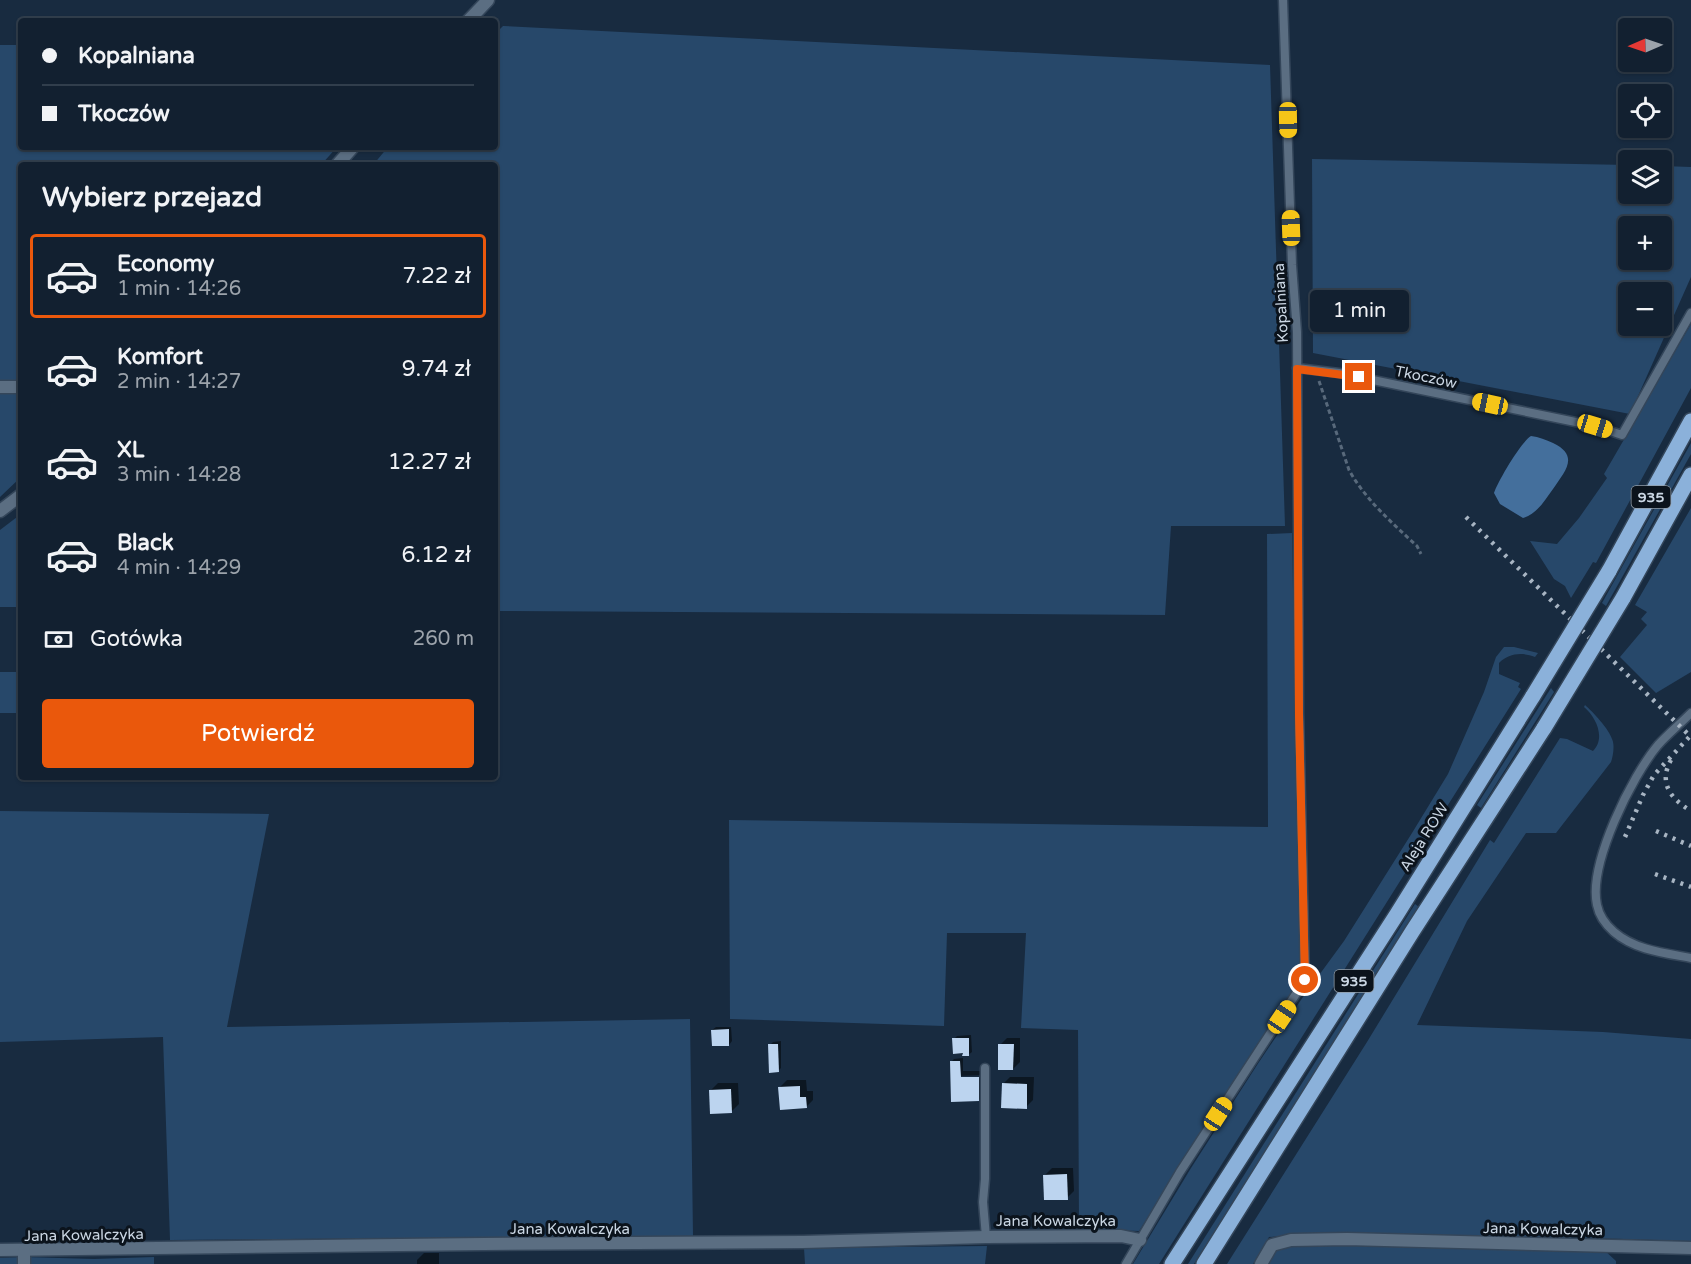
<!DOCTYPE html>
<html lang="pl">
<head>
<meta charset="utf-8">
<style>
	:root { --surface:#122030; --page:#1f2d3c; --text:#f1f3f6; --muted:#9ca3ab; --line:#313e4c; --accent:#ea580c }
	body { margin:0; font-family:"Varela Round",sans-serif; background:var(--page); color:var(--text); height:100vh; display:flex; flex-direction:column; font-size:22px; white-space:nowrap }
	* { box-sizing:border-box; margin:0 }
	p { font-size:20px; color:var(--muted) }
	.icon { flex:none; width:33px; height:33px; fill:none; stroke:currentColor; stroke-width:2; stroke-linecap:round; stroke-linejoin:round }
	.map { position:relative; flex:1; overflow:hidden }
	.panel { position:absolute; left:18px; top:162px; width:480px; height:618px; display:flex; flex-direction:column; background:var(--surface); border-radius:6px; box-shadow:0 2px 4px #0004,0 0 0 2px var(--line) }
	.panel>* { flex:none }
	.hud { position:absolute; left:18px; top:18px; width:480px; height:132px; border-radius:6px; box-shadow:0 2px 4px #0004,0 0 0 2px var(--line); display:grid; align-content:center; height:132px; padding:0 24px; background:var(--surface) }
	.needle { width:39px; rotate:268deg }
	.controls { position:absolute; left:1618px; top:18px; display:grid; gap:12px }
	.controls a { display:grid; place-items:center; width:54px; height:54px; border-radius:6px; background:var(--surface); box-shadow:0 2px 4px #0004,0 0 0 2px var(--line); font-size:30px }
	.end { position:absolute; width:27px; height:27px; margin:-14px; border:8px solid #ea580c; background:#fff; box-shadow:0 0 0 3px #fff }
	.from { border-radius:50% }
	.bubble { position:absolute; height:42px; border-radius:6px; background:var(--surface); box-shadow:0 2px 4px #0004,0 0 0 2px var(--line); font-size:20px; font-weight:600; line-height:42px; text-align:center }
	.car { position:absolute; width:18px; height:36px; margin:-18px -9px; border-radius:8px; box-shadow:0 0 4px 2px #0007; background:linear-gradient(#f5c518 24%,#345 0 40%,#f5c518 0 76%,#345 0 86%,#f5c518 0) }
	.hud b { display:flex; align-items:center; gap:21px; height:57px; font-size:22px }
	.hud b+b { border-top:2px solid var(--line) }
	.hud i { width:15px; height:15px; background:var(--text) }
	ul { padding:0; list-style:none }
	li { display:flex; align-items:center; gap:18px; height:84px; margin:0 12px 9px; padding:0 12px; border:3px solid transparent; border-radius:6px }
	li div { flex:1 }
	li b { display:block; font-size:22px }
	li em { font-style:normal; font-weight:600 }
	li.current { border-color:var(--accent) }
	li>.icon { width:54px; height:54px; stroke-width:1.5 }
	h2 { padding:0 24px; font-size:27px; line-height:72px }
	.pay { display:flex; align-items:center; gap:15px; height:66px; padding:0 24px; font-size:22px }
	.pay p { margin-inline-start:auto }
	.action { display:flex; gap:12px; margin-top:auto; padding:12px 24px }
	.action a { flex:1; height:69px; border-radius:6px; background:var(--accent); color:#fff; font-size:24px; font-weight:600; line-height:69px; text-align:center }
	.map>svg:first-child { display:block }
	.green { fill:#27486a; fill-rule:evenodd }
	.water { fill:#446f9c }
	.shadow { fill:#0007 }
	.building { fill:#bcd4ef }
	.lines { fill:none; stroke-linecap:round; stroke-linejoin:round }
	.service-casing { stroke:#34465a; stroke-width:11 }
	.minor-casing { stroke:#34465a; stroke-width:15 }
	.tertiary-casing { stroke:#34465a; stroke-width:15 }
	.primary-casing { stroke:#34465a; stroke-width:18 }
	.path { stroke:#58697b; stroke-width:3; stroke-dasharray:4.5 3; stroke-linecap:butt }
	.service { stroke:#5b6e82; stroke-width:8 }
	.minor { stroke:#5b6e82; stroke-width:12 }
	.tertiary { stroke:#5b6e82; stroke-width:12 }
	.primary { stroke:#8bb1da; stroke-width:15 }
	.rail { stroke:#a8b5c3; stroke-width:4.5; stroke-dasharray:3 6; stroke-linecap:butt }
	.primary-bridge-casing { stroke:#34465a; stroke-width:18; stroke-linecap:butt }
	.primary-bridge { stroke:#8bb1da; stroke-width:15 }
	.route { stroke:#ea580c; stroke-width:8 }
	.labels { text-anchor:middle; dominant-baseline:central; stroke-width:6; stroke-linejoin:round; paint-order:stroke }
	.shield { fill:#0b131c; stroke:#919ca7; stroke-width:1.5 }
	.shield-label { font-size:14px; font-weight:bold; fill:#cad6e3 }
	.street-label { font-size:15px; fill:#cad6e3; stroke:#0b131c }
</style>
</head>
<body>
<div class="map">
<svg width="1691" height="1264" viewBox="0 0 1691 1264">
	<rect width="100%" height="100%" fill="#182b40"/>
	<g class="green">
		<path d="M503,26L1270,65L1285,526H1171L1165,615L495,611V165H373L388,147H495V34Z"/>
		<path d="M0,45H21V147H337L321,165H21V477L0,497Z"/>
		<path d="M1312,159L1629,165V194H1662V166L1691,167V277L1630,414L1313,353ZM1629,226H1662V260H1629ZM1629,292H1662V326H1629Z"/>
		<path d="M1691,324V388L1596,563L1593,562L1571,598L1565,586L1554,579L1530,541L1557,544L1579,518L1607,478L1604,474Z"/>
		<path d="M1691,443V454L1606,606L1602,603Z"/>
		<path d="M1691,508V672L1656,693L1620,657L1647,625L1641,619L1647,612L1635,605Z"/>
		<path d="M21,514V607H0V530Z"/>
		<path d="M1292,533L1300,980L1139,1231L1079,1229L1078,1030L1021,1028L1026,933H947L944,1026L730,1019L729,820L1268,827L1267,534Z"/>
		<path d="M1504,647H1514L1538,653L1535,657C1522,652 1509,653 1499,663V674L1520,683L1518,687L1521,689L1159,1264H1133L1191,1168L1259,1062L1303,997L1344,941L1412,833L1448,774L1484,692L1496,657Z"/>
		<rect x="0" y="672" width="21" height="41"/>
		<path d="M1551,688L1554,692L1481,808L1477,805Z"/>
		<path d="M1585,705C1593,712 1609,729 1612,739C1615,745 1613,756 1611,762L1556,833H1526L1467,921L1417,1025L1603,1032L1691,1039V1241L1591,1238L1616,1261V1264H1265L1282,1236L1269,1237L1253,1264H1227L1367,1042L1490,840L1494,843L1560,738L1567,739L1593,751C1606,738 1596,717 1584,707Z"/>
		<path d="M0,811L269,814L227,1027L690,1019L693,1236L170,1240L163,1037L0,1042Z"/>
		<path d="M1415,904L1419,907L1194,1264H1188Z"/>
		<path d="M987,1246L985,1264H805L804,1248Z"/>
		<path d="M24,1257L94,1259L154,1257V1264H0V1258Z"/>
	</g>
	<path class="water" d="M1531,436C1539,437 1546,440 1553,443C1580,456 1565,471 1553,489C1545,500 1537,514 1523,518L1500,504L1494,493C1498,481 1521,442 1531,436Z"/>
	<g class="shadow">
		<path d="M716,1027H731L732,1041L729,1045L712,1030Z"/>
		<path d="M971,1035L972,1052L968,1055L954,1039L957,1036Z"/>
		<path d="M1007,1038H1020V1062L1013,1069L1000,1045Z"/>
		<path d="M781,1041V1068L778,1071L770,1045L773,1042Z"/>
		<path d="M963,1058V1071H985V1075L957,1076V1079L986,1078V1093L979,1100H953L951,1062L954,1059Z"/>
		<path d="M1010,1077H1034L1033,1100L1026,1107L1003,1084Z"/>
		<path d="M787,1080H806L807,1091H813V1100L806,1107L780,1087Z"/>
		<path d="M718,1083H738L739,1104L732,1111L711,1090Z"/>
		<path d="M1052,1168H1073L1074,1191L1067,1198L1045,1175Z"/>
		<path d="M424,1253H439V1264H417V1260Z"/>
	</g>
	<g class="building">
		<path d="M729,1029V1046H712L711,1030Z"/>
		<path d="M952,1038H969V1056H962L963,1053L953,1054Z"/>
		<path d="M768,1044H778L779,1072L769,1073Z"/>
		<path d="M998,1044H1014L1013,1070H998Z"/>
		<path d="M950,1061H960L961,1077H979V1101L951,1102Z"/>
		<path d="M1002,1083L1027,1084V1109L1001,1108Z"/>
		<path d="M800,1086V1097H806L807,1108L780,1110L778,1087Z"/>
		<path d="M731,1089L732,1113L710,1114L709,1090Z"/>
		<path d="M1067,1174L1068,1200H1044L1043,1175Z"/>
	</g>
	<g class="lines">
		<g class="service-casing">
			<g id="service">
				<path d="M1297,368L1339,373L1595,426L1622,435L1691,313"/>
				<path d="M1691,713C1680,724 1668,734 1658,745C1632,776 1588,864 1597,905C1599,915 1606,925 1614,932C1635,950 1664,953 1691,958"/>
				<path d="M985,1068V1179L983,1202L986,1237"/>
				<path d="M1126,1264L1180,1172L1305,980L1299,713L1297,332L1292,265L1283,0"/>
			</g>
		</g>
		<g class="minor-casing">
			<g id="minor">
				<path d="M0,387H21"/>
				<path d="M0,1250L483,1244L803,1242L986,1237L1121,1236L1140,1240"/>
				<path d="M24,1251V1264"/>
				<path d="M1261,1264L1272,1245L1291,1240L1347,1239L1691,1248"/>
			</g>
		</g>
		<g class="tertiary-casing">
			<g id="tertiary">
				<path d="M468,21L488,0"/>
				<path d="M337,165L353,147"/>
				<path d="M0,511L21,495"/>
			</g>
		</g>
		<g class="primary-casing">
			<g id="primary">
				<path d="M1609,571L1691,421"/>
				<path d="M1623,598L1691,475"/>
				<path d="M1172,1264L1397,914L1533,696"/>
				<path d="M1204,1264L1412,932L1544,728"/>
			</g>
		</g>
		<path class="path" d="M1319,381L1349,470C1365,499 1392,523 1417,546L1421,554"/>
		<use href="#service" class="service"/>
		<use href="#minor" class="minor"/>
		<use href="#tertiary" class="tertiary"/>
		<use href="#primary" class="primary"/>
		<g class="rail">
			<path d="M1466,517L1691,737"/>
			<path d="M1671,760C1658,783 1671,799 1691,811"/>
			<path d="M1656,831L1691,846"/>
			<path d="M1625,837L1643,795L1654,775L1691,735"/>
			<path d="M1655,874L1691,887"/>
		</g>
		<g class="primary-bridge-casing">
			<g id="primary-bridge">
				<path d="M1533,696L1609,571"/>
				<path d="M1544,728L1623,598"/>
			</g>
		</g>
		<use href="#primary-bridge" class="primary-bridge"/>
	</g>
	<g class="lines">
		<path class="route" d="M1305,980L1299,714L1297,369L1359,377"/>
	</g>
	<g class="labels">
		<g class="shield">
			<rect x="1631.5" y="486" width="39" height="22" rx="4.5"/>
			<rect x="1334.5" y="970" width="39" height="22" rx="4.5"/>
		</g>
		<g class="shield-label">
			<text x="1651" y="497">935</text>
			<text x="1354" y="981">935</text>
		</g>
		<g class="street-label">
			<text transform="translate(1281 303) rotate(-93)">Kopalniana</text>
			<text transform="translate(1426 377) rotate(12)">Tkoczów</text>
			<text transform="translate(1424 837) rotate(-58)">Aleja ROW</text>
			<text x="1056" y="1221">Jana Kowalczyka</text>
			<text x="570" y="1229">Jana Kowalczyka</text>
			<text transform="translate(1543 1229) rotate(1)">Jana Kowalczyka</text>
			<text transform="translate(84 1235) rotate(-1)">Jana Kowalczyka</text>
		</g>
	</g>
</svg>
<div class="controls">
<a><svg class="needle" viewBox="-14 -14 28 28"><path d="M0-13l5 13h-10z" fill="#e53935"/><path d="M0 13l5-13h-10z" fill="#9ca3ab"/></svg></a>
<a><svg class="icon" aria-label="locate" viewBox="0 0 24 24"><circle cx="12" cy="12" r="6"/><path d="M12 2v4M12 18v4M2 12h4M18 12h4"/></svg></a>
<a><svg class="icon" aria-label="layers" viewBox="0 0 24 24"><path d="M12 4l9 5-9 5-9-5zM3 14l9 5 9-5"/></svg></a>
<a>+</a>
<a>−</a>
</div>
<i class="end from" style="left:1305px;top:980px"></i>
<i class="end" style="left:1359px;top:377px"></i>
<div class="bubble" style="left:1310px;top:290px;width:99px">1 min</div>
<i class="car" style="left:1288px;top:120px;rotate:179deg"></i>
<i class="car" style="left:1291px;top:228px;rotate:358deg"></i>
<i class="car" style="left:1490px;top:404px;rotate:282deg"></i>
<i class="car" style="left:1595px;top:426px;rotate:107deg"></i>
<i class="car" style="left:1282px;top:1017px;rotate:34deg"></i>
<i class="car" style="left:1218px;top:1114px;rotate:33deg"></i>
<div class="hud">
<b><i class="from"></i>Kopalniana</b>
<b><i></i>Tkoczów</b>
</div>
<section class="panel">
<h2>Wybierz przejazd</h2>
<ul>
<li class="current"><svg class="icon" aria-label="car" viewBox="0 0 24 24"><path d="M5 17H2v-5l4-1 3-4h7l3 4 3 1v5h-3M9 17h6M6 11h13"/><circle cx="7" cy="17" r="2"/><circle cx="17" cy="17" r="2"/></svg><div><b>Economy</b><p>1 min · 14:26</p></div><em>7.22 zł</em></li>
<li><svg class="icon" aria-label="car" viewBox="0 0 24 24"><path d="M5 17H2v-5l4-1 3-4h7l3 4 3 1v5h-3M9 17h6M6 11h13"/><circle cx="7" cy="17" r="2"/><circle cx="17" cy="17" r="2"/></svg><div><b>Komfort</b><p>2 min · 14:27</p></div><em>9.74 zł</em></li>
<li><svg class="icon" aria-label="car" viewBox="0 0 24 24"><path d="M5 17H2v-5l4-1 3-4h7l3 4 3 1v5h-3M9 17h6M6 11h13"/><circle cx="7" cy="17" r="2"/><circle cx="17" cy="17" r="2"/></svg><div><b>XL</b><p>3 min · 14:28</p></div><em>12.27 zł</em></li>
<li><svg class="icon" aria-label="car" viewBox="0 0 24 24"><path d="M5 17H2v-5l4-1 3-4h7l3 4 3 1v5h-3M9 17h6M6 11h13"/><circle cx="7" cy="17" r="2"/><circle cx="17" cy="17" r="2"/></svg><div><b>Black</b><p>4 min · 14:29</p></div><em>6.12 zł</em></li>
</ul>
<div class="pay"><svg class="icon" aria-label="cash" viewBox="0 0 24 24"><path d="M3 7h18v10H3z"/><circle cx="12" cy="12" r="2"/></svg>Gotówka<p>260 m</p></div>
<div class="action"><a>Potwierdź</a></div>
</section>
</div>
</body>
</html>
